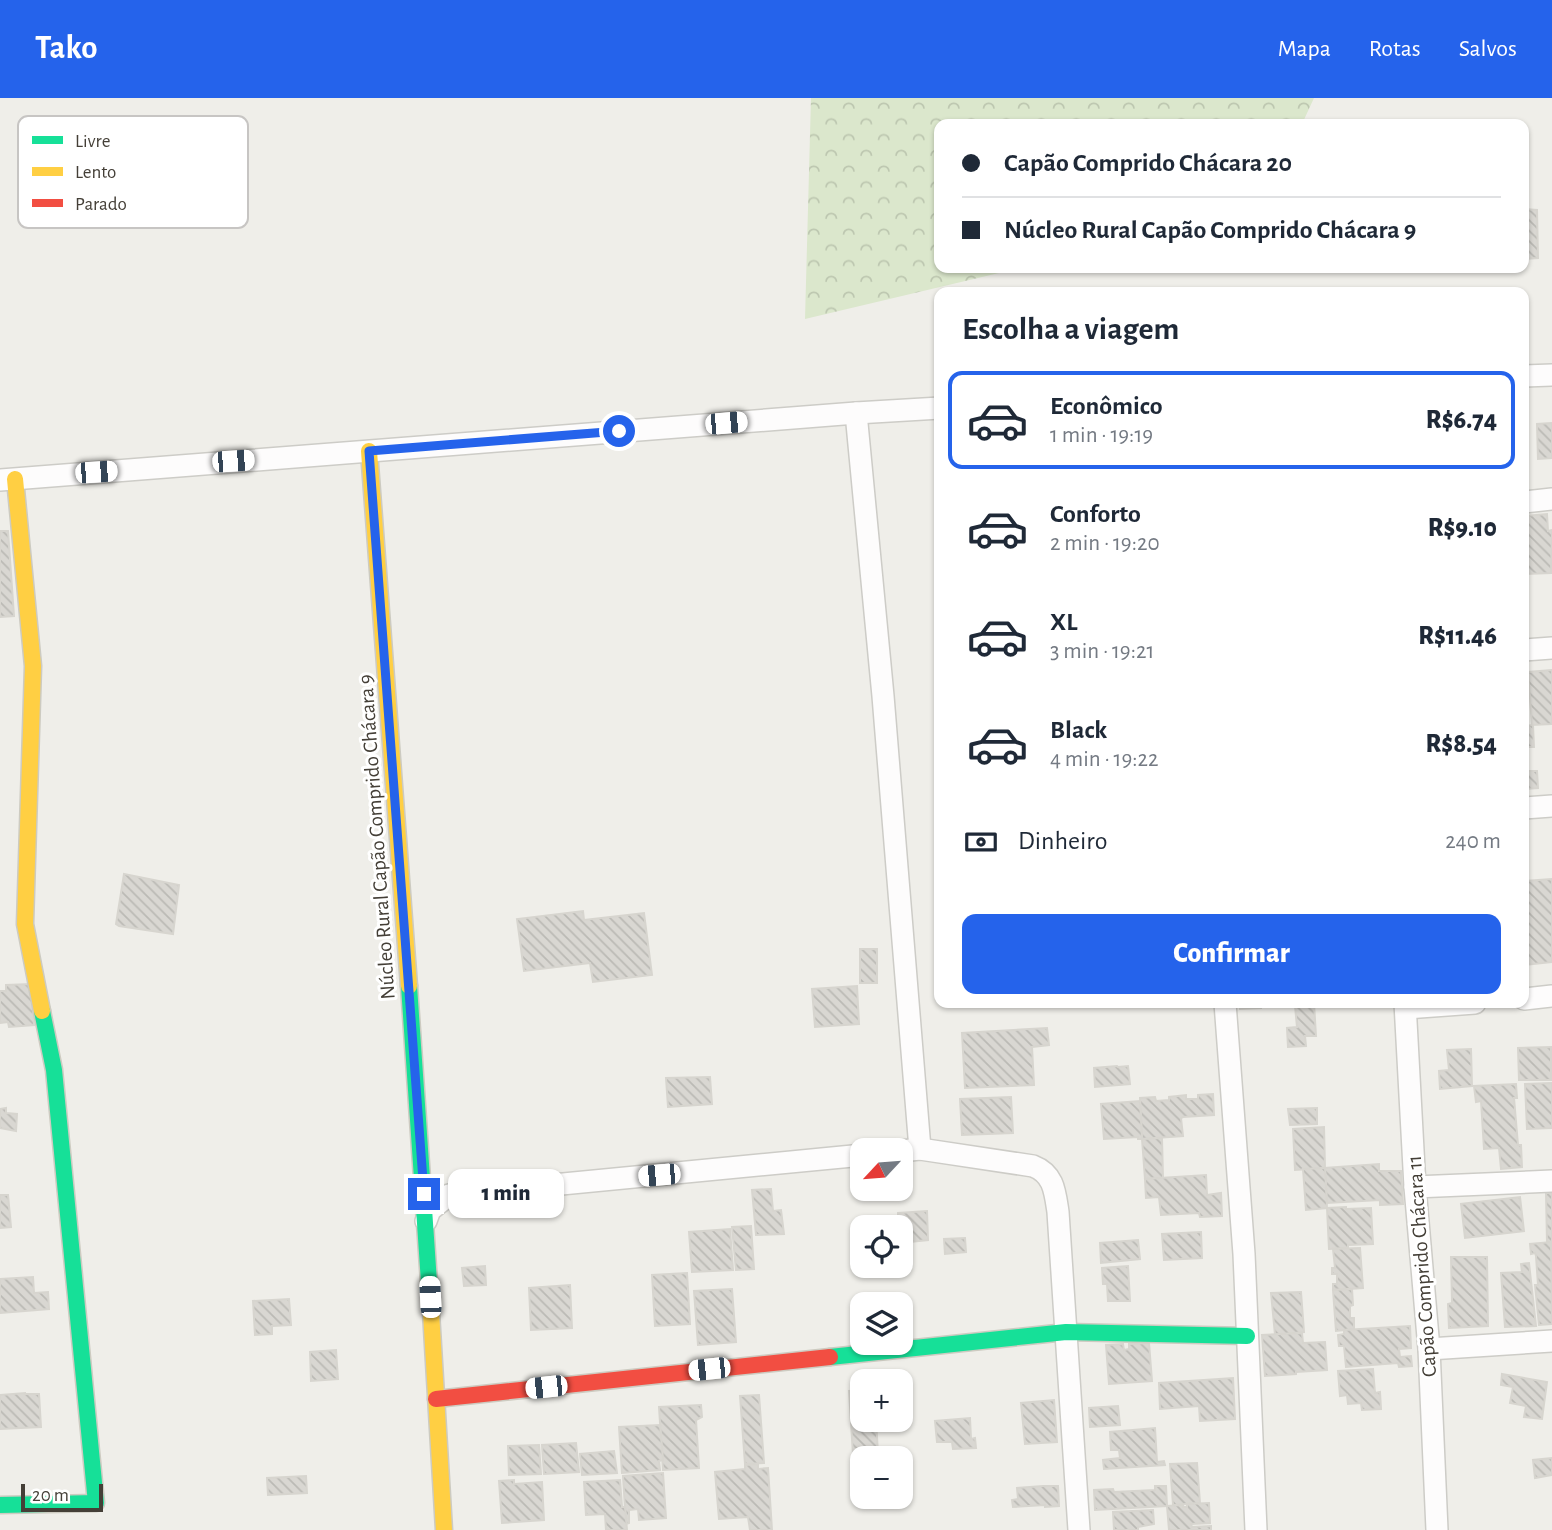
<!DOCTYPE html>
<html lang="pt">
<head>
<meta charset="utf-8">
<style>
	:root { --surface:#fff; --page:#f6f6f7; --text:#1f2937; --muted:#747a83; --line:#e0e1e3; --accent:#2563eb }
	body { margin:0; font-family:"Alegreya Sans",sans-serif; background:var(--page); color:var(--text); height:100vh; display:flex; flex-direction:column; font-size:26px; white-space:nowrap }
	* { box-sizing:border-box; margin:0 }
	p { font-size:23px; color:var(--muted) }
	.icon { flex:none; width:38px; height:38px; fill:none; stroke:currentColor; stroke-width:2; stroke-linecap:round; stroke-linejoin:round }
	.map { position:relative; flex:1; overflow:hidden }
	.drawer { position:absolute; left:934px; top:189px; width:595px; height:721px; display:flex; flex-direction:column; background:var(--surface); border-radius:14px; box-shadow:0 2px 5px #0004 }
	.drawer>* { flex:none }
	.top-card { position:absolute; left:934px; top:21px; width:595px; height:154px; border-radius:14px; box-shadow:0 2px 5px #0004; display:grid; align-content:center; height:154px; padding:0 28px; background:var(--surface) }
	.needle { width:46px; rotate:244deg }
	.fabs { position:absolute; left:850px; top:1040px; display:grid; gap:14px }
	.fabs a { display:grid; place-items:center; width:63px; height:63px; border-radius:14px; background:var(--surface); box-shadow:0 2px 5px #0004; font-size:35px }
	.scale { position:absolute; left:21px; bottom:18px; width:82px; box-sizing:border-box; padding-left:7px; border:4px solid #443f37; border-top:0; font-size:19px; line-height:24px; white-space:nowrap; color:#443f37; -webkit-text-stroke:5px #fff; paint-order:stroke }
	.end { position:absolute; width:32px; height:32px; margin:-16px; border:9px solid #2563eb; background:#fff; box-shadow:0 0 0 4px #fff }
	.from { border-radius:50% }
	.bubble { position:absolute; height:49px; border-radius:14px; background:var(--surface); box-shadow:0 2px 5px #0004; font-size:23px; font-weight:800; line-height:49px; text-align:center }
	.car { position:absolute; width:21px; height:42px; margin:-21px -10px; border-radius:9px; box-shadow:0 0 5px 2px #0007; background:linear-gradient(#fff 24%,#345 0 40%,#fff 0 76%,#345 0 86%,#fff 0) }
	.top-card b { display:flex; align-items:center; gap:24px; height:66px; font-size:26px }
	.top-card b+b { border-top:2px solid var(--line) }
	.top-card i { width:18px; height:18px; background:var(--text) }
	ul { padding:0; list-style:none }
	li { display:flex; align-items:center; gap:21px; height:98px; margin:0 14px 10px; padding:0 14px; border:4px solid transparent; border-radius:14px }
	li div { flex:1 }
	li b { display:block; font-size:26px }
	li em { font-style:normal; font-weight:800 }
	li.active { border-color:var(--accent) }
	li>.icon { width:63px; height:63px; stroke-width:1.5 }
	h2 { padding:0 28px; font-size:32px; line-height:84px }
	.pay { display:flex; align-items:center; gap:18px; height:77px; padding:0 28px; font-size:26px }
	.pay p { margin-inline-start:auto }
	.button { display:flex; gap:14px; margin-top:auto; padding:14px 28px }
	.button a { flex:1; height:80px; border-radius:14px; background:var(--accent); color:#fff; font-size:28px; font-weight:800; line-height:80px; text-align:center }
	header { display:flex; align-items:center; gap:42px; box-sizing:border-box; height:98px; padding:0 35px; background:var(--accent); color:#fff }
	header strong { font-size:33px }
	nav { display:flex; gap:38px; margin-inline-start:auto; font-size:24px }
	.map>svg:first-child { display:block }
	.forest { fill:url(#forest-crowns) }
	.building { fill:url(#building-back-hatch); stroke:#d7d5cf; stroke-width:2 }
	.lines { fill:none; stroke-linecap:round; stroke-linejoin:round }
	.street-casing { stroke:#cdccc7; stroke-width:24 }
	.fast-casing { stroke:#cdcbc1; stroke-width:19 }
	.slow-casing { stroke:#cdcbc1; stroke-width:19 }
	.jam-casing { stroke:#cdcbc1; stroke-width:19 }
	.street { stroke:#fdfcfc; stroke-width:21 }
	.fast { stroke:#16e098; stroke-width:16 }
	.slow { stroke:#ffcf43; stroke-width:16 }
	.jam { stroke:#f24e42; stroke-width:16 }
	.route { stroke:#2563eb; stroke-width:9 }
	.labels { text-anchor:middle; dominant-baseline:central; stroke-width:6; stroke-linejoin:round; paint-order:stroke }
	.street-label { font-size:21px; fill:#443f37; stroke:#fff }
	.key { fill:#fff; stroke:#c7c5c3; stroke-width:2 }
	.key-label { font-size:19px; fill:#443f37 }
</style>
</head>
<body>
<header>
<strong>Tako</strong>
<nav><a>Mapa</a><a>Rotas</a><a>Salvos</a></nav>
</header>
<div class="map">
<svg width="1552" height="1432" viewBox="0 0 1552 1432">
	<defs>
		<pattern id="forest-crowns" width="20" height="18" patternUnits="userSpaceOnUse" patternTransform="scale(1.75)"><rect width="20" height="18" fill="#dbe7cc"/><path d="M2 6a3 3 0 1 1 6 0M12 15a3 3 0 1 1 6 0" fill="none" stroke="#bdc7b0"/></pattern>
		<pattern id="building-back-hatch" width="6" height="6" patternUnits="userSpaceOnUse" patternTransform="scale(1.75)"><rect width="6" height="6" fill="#d9d7d2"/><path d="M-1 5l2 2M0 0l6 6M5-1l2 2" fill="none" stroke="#bbbab5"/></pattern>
	</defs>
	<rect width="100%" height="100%" fill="#efeee9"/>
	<path class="forest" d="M811,0H1314L1302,26H940V170H1020L805,221Z"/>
	<g class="building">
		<path d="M1524,111L1537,112L1538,160L1524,161Z"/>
		<path d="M1552,325V360L1538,361L1537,326Z"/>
		<path d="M1547,416L1548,433L1552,432V436L1551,475L1524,476V418Z"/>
		<path d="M0,433H8L14,518L0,519Z"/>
		<path d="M1552,572V626L1532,627L1528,574Z"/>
		<path d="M1533,627L1534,649H1526L1528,673H1537L1538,690L1524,691V628Z"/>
		<path d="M124,776L179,787L173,836L119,828L116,826Z"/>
		<path d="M1552,781V864L1524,867V783Z"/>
		<path d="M583,813L584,822L644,815L652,877L593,884L590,865L524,873L517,821Z"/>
		<rect x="860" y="851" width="17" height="34"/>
		<path d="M31,886L34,927L9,929L8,924L0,925V893H6V887Z"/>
		<path d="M857,888L859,926L815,929L812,891Z"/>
		<path d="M1240,905H1261V910L1240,911Z"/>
		<path d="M1290,905H1314L1316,938H1305L1306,948L1288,949L1287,930L1297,929L1295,908H1290Z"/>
		<path d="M1047,930L1049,947L1032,949L1034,987L965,990L962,935Z"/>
		<path d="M1551,949V982H1519L1518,950Z"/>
		<path d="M1471,951L1472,988L1440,991L1439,973L1449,972L1447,952Z"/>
		<path d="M1117,968L1118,969L1128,968L1130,986L1095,989L1094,970Z"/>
		<path d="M710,979L712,1006L668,1009L666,980Z"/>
		<path d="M1552,985V1030L1527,1031L1525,986Z"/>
		<path d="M1516,986L1517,1000H1514L1518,1047H1521L1522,1069L1501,1071L1499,1050L1484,1051L1481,1003L1476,1004L1474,988Z"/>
		<path d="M1213,996L1214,1017L1183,1019L1181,1020L1183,1038L1142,1041L1140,1000L1155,999L1156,1003L1169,1002V999L1186,997V1001H1198V997Z"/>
		<path d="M1011,999L1013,1035L962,1037L960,1001Z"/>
		<path d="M1140,1003L1142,1041H1138V1039L1104,1041L1101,1006Z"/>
		<path d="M6,1010V1015L17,1016L16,1033L0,1030V1011Z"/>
		<path d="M1317,1010V1026L1290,1027L1288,1011Z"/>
		<path d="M1324,1029L1325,1070L1295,1072L1293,1031Z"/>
		<path d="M1162,1040L1163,1080L1145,1081L1142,1041Z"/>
		<path d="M1379,1066V1073H1401L1403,1106L1380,1107V1102L1327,1105L1325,1070Z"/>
		<path d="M1325,1070L1327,1110L1306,1112L1303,1071Z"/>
		<path d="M1206,1077L1207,1097L1221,1095L1222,1118L1200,1119L1199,1115L1161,1117L1159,1099L1146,1100L1145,1081Z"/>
		<path d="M771,1091L773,1113L781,1112L784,1136L756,1137L752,1092Z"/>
		<path d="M1546,1095H1552V1144H1547Z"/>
		<path d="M0,1097H8L11,1129L0,1130Z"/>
		<path d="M1520,1099L1524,1133L1465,1140L1461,1106Z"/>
		<path d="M1346,1109V1111L1371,1110L1373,1146L1348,1147V1150L1329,1151L1327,1110Z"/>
		<path d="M927,1113L928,1142L901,1145V1129H898V1115Z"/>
		<path d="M751,1128L754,1171L736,1172L732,1129Z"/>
		<path d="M730,1131L733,1172L692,1174L689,1134Z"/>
		<path d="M1201,1134L1202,1160L1164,1162L1162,1136Z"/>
		<path d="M965,1140L966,1154L945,1156L944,1141Z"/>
		<path d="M1138,1142L1140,1161L1101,1165L1100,1145Z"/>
		<path d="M1551,1144L1552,1226L1539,1227L1535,1187H1538L1536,1158L1535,1155L1531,1156L1530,1146Z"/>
		<path d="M1360,1150L1363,1190L1333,1192V1186H1337V1176H1332V1170H1335L1333,1151Z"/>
		<path d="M1451,1159H1487L1488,1228L1449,1230L1448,1206L1452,1205Z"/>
		<path d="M1529,1165L1536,1228L1505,1229L1501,1175L1522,1174L1521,1166Z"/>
		<path d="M485,1168L486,1187L464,1188L462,1170Z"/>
		<path d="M1128,1168L1130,1203H1108L1107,1186H1103L1102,1170Z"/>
		<path d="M687,1175L690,1226L655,1228L652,1177Z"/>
		<path d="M33,1179L34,1195L48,1194L49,1211L0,1215V1181Z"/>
		<path d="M570,1187L572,1230L531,1232L529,1190Z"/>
		<path d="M732,1191L736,1244L698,1247L694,1193Z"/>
		<path d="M1352,1191L1353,1207L1350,1208V1220H1354V1231L1336,1233L1333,1192Z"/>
		<path d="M1301,1194L1304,1234L1275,1237L1271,1195Z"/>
		<path d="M289,1201L291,1227L272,1228V1236L255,1237L253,1203Z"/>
		<path d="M1410,1228L1411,1250L1399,1251L1400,1259L1411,1258L1412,1268L1399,1269L1398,1265L1346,1269L1344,1248H1339L1338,1237L1344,1236V1232Z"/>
		<path d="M1302,1235L1303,1245L1325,1244L1327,1272L1296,1274V1276L1265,1278L1262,1237Z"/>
		<path d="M1149,1245L1152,1283L1109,1286L1106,1247L1123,1246L1124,1252L1129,1251V1246Z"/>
		<path d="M336,1252L338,1281L311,1283L310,1254Z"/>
		<path d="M1373,1271L1375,1295L1380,1294L1381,1311L1362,1312L1361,1305L1348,1306L1347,1297L1340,1298L1338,1273Z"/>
		<path d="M1502,1276L1547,1284L1542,1321L1524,1319L1526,1308L1510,1305L1513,1289L1501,1287Z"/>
		<path d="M1233,1280L1235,1321L1200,1323L1199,1308L1160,1311L1159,1285Z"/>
		<path d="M863,1292V1321H876L878,1356L853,1357L849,1293Z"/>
		<path d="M25,1295V1296H39L41,1329L0,1331V1297Z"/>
		<path d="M759,1297L764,1365L745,1366L740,1298Z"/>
		<path d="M1054,1302L1057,1344L1025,1346L1021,1305Z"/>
		<path d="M701,1307L702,1319L696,1322L699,1370L663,1372L659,1309Z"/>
		<path d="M1118,1308L1120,1327L1090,1329L1089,1310Z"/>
		<path d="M970,1320L971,1341L975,1340L976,1350L953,1351L952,1344H937L935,1323Z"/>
		<path d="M660,1327L663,1362L659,1363L660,1372L622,1375L619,1329Z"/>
		<path d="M1155,1330L1157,1364L1164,1363L1165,1367L1104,1371L1103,1362L1120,1360L1119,1352H1111L1110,1334Z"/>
		<path d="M576,1345L579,1374L544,1376L542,1347Z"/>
		<path d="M539,1347L541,1376L509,1377L508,1348Z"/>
		<path d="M614,1353L617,1375L582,1377L580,1356Z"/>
		<path d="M1552,1360V1377L1535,1380L1533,1362Z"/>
		<path d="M1197,1365L1200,1405L1173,1407L1170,1366Z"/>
		<path d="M758,1366V1371L768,1370L772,1432H750L748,1419L719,1421L715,1374L745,1371V1367Z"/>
		<path d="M663,1375L666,1420L639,1422L638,1411L629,1412V1425L626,1426L623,1378Z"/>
		<path d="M306,1378L307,1395L268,1397L267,1380Z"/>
		<path d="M514,1382V1386L542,1384L544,1422L502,1425L499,1383Z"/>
		<path d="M620,1382L622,1409H625L627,1432H606L605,1416L586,1417L584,1384Z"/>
		<path d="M1043,1388H1058L1059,1408L1045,1409V1407L1013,1409L1012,1402L1018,1401L1017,1390Z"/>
		<path d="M1155,1388H1166L1167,1408L1095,1412L1094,1392L1113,1391L1114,1394L1155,1392Z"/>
		<path d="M1209,1405L1210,1425L1191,1426L1192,1429L1211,1428V1432H1169L1167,1408L1183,1407V1409H1187V1406Z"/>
		<path d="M1153,1412L1154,1426L1138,1429V1432H1114L1113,1414Z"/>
	</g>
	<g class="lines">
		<g class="street-casing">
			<g id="street">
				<path d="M1524,278L1552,277"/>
				<path d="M856,315L883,598L920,1051"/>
				<path d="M0,382L856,315L940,310"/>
				<path d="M1524,404L1552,401"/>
				<path d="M1524,552L1552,550"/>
				<path d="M1524,710L1552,708"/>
				<path d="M1524,901L1552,898"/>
				<path d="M1225,905L1244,1156L1256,1432"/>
				<path d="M1405,905L1415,1089L1429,1251L1437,1432"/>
				<path d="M1406,910L1475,905"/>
				<path d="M901,1053L920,1051L1033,1068C1054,1076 1055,1094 1058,1114L1079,1432"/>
				<path d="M1415,1089L1552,1083"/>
				<path d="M426,1123L430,1112L449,1097L863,1057"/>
				<path d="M1429,1251L1552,1243"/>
			</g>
		</g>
		<g class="fast-casing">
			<g id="fast">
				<path d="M409,888L431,1214"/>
				<path d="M830,1259L1066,1234L1247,1238"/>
				<path d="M0,1407L96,1405L54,972L42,913"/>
			</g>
		</g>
		<g class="slow-casing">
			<g id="slow">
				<path d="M369,353L409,888"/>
				<path d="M15,381L33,568L25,826L42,913"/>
				<path d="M431,1214L444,1432"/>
			</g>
		</g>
		<g class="jam-casing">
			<path id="jam" d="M436,1301L830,1259"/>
		</g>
		<use href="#street" class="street"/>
		<use href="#fast" class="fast"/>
		<use href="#slow" class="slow"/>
		<use href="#jam" class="jam"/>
	</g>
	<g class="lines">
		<path class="route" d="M424,1096L369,353L619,333"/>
	</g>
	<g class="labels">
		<g class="street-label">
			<text transform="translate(377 739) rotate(-94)">Núcleo Rural Capão Comprido Chácara 9</text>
			<text transform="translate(1422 1168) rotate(-94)">Capão Comprido Chácara 11</text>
		</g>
	</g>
	<rect x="18" y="18" width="230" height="112" rx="10" class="key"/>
	<rect x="32" y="38" width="31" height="8" fill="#16e098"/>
	<rect x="32" y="69" width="31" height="9" fill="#ffcf43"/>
	<rect x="32" y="101" width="31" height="8" fill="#f24e42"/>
	<g class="key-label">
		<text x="75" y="49">Livre</text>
		<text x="75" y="80">Lento</text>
		<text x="75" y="112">Parado</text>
	</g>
</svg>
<div class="fabs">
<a><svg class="needle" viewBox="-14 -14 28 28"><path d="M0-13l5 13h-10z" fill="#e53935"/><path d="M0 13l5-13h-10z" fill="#747a83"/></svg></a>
<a><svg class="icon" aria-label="locate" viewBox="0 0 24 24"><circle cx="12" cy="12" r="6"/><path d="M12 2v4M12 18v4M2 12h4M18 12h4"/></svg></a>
<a><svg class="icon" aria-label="layers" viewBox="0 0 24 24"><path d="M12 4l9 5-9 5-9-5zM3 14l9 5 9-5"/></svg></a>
<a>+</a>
<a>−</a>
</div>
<div class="scale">20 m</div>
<i class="end from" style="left:619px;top:333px"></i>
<i class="end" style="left:424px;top:1096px"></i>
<div class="bubble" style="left:448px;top:1071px;width:116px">1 min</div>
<i class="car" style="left:726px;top:325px;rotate:85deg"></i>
<i class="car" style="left:233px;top:363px;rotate:86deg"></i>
<i class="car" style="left:96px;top:374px;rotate:86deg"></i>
<i class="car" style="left:659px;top:1077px;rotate:265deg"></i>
<i class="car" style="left:430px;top:1199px;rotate:357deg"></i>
<i class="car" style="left:709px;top:1271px;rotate:264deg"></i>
<i class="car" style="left:546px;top:1289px;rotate:264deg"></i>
<div class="top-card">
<b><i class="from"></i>Capão Comprido Chácara 20</b>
<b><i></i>Núcleo Rural Capão Comprido Chácara 9</b>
</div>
<section class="drawer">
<h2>Escolha a viagem</h2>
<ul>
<li class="active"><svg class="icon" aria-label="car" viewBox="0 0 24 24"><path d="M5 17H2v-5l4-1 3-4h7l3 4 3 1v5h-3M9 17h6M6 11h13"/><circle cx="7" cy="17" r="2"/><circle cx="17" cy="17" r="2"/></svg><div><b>Econômico</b><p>1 min · 19:19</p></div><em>R$6.74</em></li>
<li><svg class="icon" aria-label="car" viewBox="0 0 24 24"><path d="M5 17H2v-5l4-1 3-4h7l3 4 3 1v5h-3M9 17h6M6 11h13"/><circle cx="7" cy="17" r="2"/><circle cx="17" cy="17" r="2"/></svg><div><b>Conforto</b><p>2 min · 19:20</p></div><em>R$9.10</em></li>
<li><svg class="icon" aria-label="car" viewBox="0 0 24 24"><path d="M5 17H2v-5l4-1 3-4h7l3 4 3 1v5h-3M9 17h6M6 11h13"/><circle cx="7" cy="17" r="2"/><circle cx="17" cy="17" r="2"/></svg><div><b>XL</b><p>3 min · 19:21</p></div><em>R$11.46</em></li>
<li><svg class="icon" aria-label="car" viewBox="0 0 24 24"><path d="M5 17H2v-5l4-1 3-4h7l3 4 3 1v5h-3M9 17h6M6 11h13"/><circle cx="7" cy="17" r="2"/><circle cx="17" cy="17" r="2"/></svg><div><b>Black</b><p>4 min · 19:22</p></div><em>R$8.54</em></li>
</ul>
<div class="pay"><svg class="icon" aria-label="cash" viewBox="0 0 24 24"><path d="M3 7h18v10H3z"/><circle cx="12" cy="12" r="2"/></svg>Dinheiro<p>240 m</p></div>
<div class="button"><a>Confirmar</a></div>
</section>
</div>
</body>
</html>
